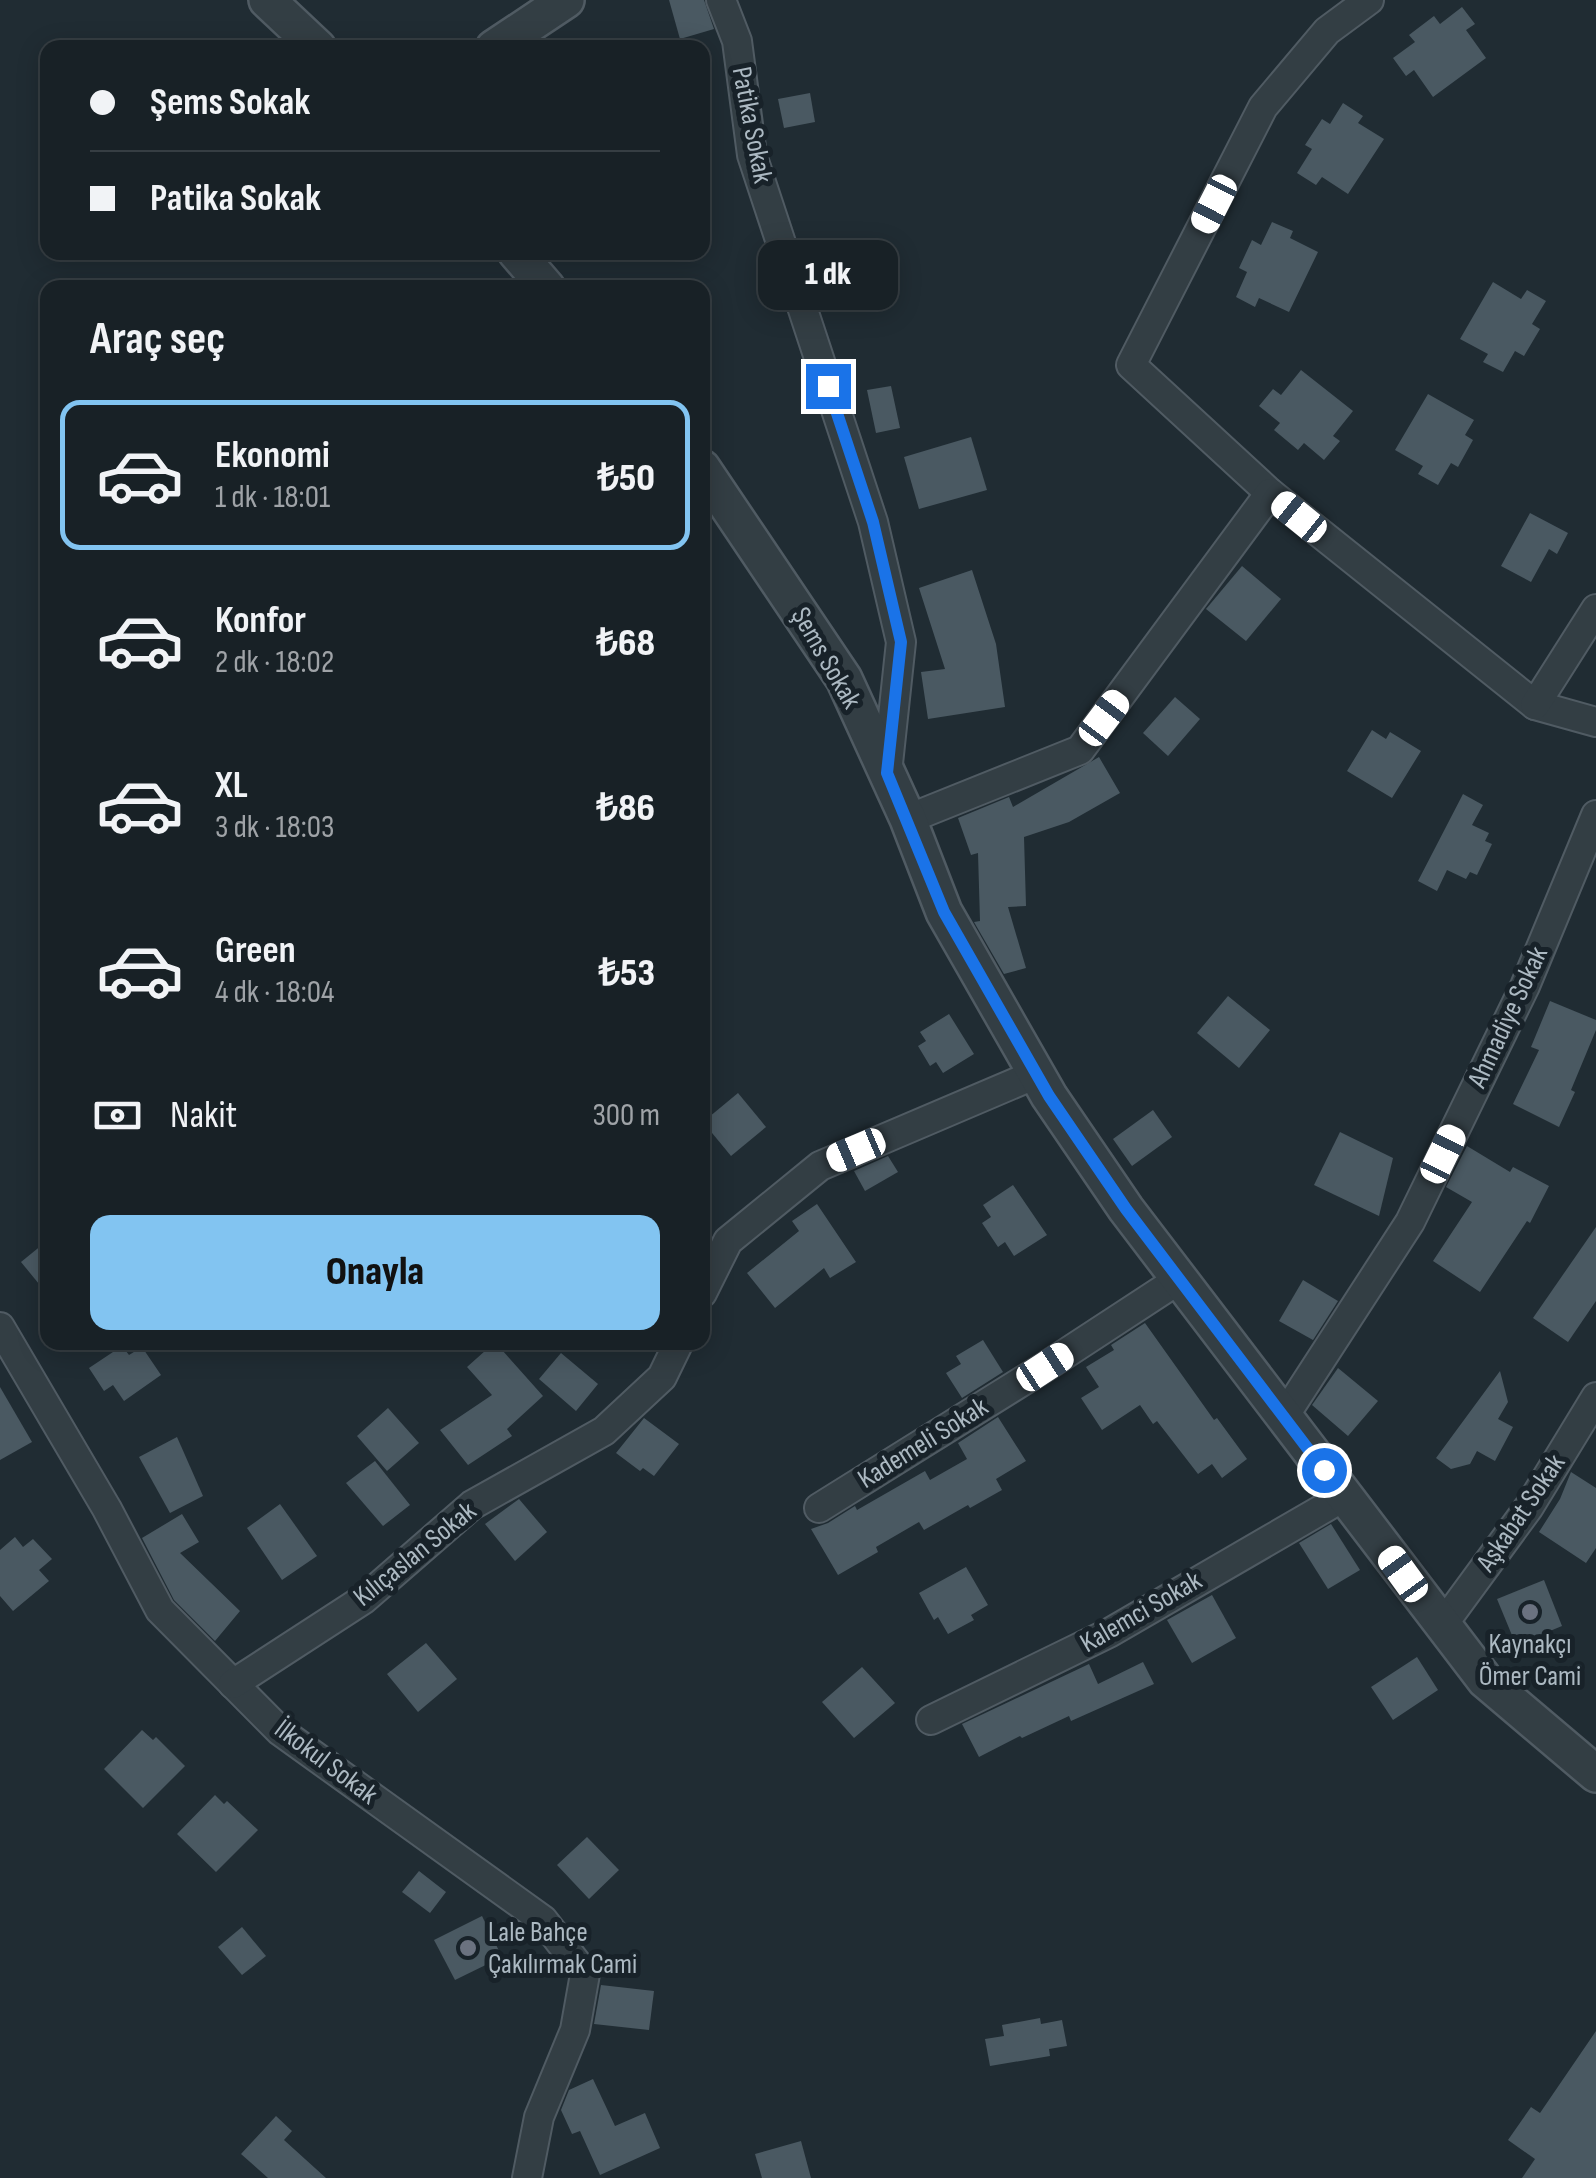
<!DOCTYPE html>
<html lang="tr">
<head>
<meta charset="utf-8">
<style>
	:root { --surface:#182126; --page:#21292e; --text:#f1f3f6; --muted:#9fa3a7; --line:#363e43; --accent:#82c4f1 }
	body { margin:0; font-family:"Sofia Sans Condensed",sans-serif; background:var(--page); color:var(--text); height:100vh; display:flex; flex-direction:column; font-size:38px; white-space:nowrap }
	* { box-sizing:border-box; margin:0 }
	p { font-size:32px; color:var(--muted) }
	.icon { flex:none; width:55px; height:55px; fill:none; stroke:currentColor; stroke-width:2; stroke-linecap:round; stroke-linejoin:round }
	.map { position:relative; flex:1; overflow:hidden }
	.sheet { position:absolute; left:40px; top:280px; width:670px; height:1070px; display:flex; flex-direction:column; background:var(--surface); border-radius:20px; box-shadow:0 5px 25px #0003,0 0 0 2px var(--line) }
	.sheet>* { flex:none }
	.top-card { position:absolute; left:40px; top:40px; width:670px; height:220px; border-radius:20px; box-shadow:0 5px 25px #0003,0 0 0 2px var(--line); display:grid; align-content:center; height:220px; padding:0 50px; background:var(--surface) }
	.end { position:absolute; width:45px; height:45px; margin:-22px; border:12px solid #1a73e8; background:#fff; box-shadow:0 0 0 5px #fff }
	.from { border-radius:50% }
	.bubble { position:absolute; height:70px; border-radius:20px; background:var(--surface); box-shadow:0 5px 25px #0003,0 0 0 2px var(--line); font-size:32px; font-weight:800; line-height:70px; text-align:center }
	.car { position:absolute; width:30px; height:60px; margin:-30px -15px; border-radius:12px; box-shadow:0 0 8px 2px #0007; background:linear-gradient(#fff 24%,#345 0 40%,#fff 0 76%,#345 0 86%,#fff 0) }
	.top-card b { display:flex; align-items:center; gap:35px; height:95px; font-size:38px }
	.top-card b+b { border-top:2px solid var(--line) }
	.top-card i { width:25px; height:25px; background:var(--text) }
	ul { padding:0; list-style:none }
	li { display:flex; align-items:center; gap:30px; height:150px; margin:0 20px 15px; padding:0 30px; border:5px solid transparent; border-radius:20px }
	li div { flex:1 }
	li b { display:block; font-size:38px }
	li em { font-style:normal; font-weight:800 }
	li.on { border-color:var(--accent) }
	li>.icon { width:90px; height:90px; stroke-width:1.5 }
	h2 { padding:0 50px; font-size:45px; line-height:120px }
	.pay { display:flex; align-items:center; gap:25px; height:110px; padding:0 50px; font-size:38px }
	.pay p { margin-inline-start:auto }
	.primary-button { display:flex; gap:20px; margin-top:auto; padding:20px 50px }
	.primary-button a { flex:1; height:115px; border-radius:20px; background:var(--accent); color:#111; font-size:40px; font-weight:800; line-height:115px; text-align:center }
	.map>svg:first-child { display:block }
	.building { fill:#4a5962 }
	.lines { fill:none; stroke-linecap:round; stroke-linejoin:round }
	.minor-casing { stroke:#505b63; stroke-width:32 }
	.tertiary-casing { stroke:#505b63; stroke-width:40 }
	.minor { stroke:#333e44; stroke-width:28 }
	.tertiary { stroke:#333e44; stroke-width:35 }
	.route { stroke:#1a73e8; stroke-width:12 }
	.worship-dot { fill:#6b7280; stroke:#182229; stroke-width:4 }
	.labels { text-anchor:middle; dominant-baseline:central; stroke-width:10; stroke-linejoin:round; paint-order:stroke }
	.street-label { font-size:28px; fill:#acb9c2; stroke:#182229 }
	.poi-label { font-size:28px; fill:#acb9c2; stroke:#182229 }
</style>
</head>
<body>
<div class="map">
<svg width="1596" height="2178" viewBox="0 0 1596 2178">
	<rect width="100%" height="100%" fill="#202c33"/>
	<g class="building">
		<path d="M669,0H704L714,29L680,39Z"/>
		<path d="M1462,7L1475,24L1466,30L1486,58L1433,97L1414,70L1406,76L1393,58L1415,42L1409,35L1434,16L1440,24Z"/>
		<path d="M810,93L815,122L784,128L778,99Z"/>
		<path d="M1343,103L1363,116L1358,123L1384,139L1348,194L1322,177L1316,185L1297,173L1312,149L1305,145L1322,119L1330,124Z"/>
		<path d="M1272,222L1293,231L1290,238L1318,252L1289,312L1259,298L1255,307L1236,297L1247,272L1239,268L1252,240L1261,245Z"/>
		<path d="M1493,282L1521,299L1527,290L1546,301L1532,324L1540,329L1524,356L1515,351L1503,372L1483,362L1488,354L1460,339Z"/>
		<path d="M1301,370L1353,411L1333,436L1340,441L1324,460L1304,443L1298,450L1274,430L1280,423L1259,406L1273,389L1281,395Z"/>
		<path d="M891,386L900,428L876,433L867,390Z"/>
		<path d="M1428,394L1474,420L1465,435L1473,440L1458,467L1451,463L1438,485L1418,474L1423,466L1395,450Z"/>
		<path d="M971,437L987,490L919,509L904,457Z"/>
		<path d="M1530,513L1568,533L1557,554L1549,549L1531,582L1501,566Z"/>
		<path d="M1242,566L1281,599L1246,641L1206,609Z"/>
		<path d="M972,570L996,644L1005,707L928,719L921,672L945,669L919,588Z"/>
		<path d="M1175,697L1200,719L1168,756L1143,733Z"/>
		<path d="M1372,730L1386,739L1390,732L1421,751L1392,798L1347,771Z"/>
		<path d="M1099,757L1120,793L1069,822L1024,837L1026,906L1008,907L1026,968L1004,974L974,922L980,921L978,853L971,855L958,818L1009,797L1013,807Z"/>
		<path d="M1463,794L1483,805L1472,825L1489,833L1485,841L1492,844L1477,875L1470,872L1466,879L1447,870L1437,891L1418,881Z"/>
		<path d="M1228,996L1270,1030L1239,1068L1197,1033Z"/>
		<path d="M1550,1001L1596,1020V1030L1571,1090L1575,1092L1559,1127L1513,1104L1539,1050L1531,1047Z"/>
		<path d="M949,1014L974,1054L943,1073L936,1062L930,1066L918,1046L926,1041L920,1032Z"/>
		<path d="M738,1093L766,1127L731,1156L703,1122Z"/>
		<path d="M1153,1110L1172,1137L1132,1166L1113,1139Z"/>
		<path d="M1340,1132L1393,1158L1379,1216L1314,1185Z"/>
		<path d="M1467,1146L1510,1172L1513,1167L1549,1186L1530,1223L1527,1221L1480,1292L1433,1261L1472,1202L1446,1187Z"/>
		<path d="M888,1156L898,1172L865,1191L854,1171Z"/>
		<path d="M1013,1185L1047,1235L1014,1256L1005,1242L998,1247L982,1223L991,1217L983,1205Z"/>
		<path d="M817,1204L856,1262L830,1278L824,1268L775,1308L747,1273L799,1231L792,1221Z"/>
		<path d="M1596,1227V1301L1568,1342L1533,1318Z"/>
		<path d="M48,1240V1295L21,1262Z"/>
		<path d="M1303,1280L1338,1301L1313,1340L1279,1321Z"/>
		<path d="M1145,1323L1214,1420L1217,1418L1247,1459L1222,1478L1212,1464L1198,1474L1157,1421L1153,1424L1140,1405L1102,1430L1081,1398L1099,1387L1086,1367L1114,1350L1111,1345Z"/>
		<path d="M983,1340L1003,1372L962,1398L946,1373L961,1364L956,1356Z"/>
		<path d="M495,1342L543,1396L507,1429L512,1436L468,1465L440,1430L492,1395L467,1367Z"/>
		<path d="M122,1346L129,1355L142,1347L161,1375L124,1401L113,1385L104,1391L89,1368Z"/>
		<path d="M561,1353L598,1384L576,1411L539,1379Z"/>
		<path d="M1338,1368L1378,1401L1348,1436L1312,1405Z"/>
		<path d="M1500,1371L1508,1402L1498,1419L1513,1427L1495,1461L1477,1451L1470,1464L1451,1469L1436,1458Z"/>
		<path d="M0,1387L32,1442L0,1460Z"/>
		<path d="M388,1408L419,1443L387,1471L357,1436Z"/>
		<path d="M998,1417L1026,1461L996,1479L1002,1490L970,1508L968,1505L924,1530L919,1522L876,1547L878,1552L838,1575L811,1529L828,1523L855,1506L857,1510L925,1471L930,1480L967,1459L958,1443Z"/>
		<path d="M644,1418L679,1444L654,1476L643,1468L640,1471L616,1453Z"/>
		<path d="M177,1437L203,1496L170,1513L139,1457Z"/>
		<path d="M375,1461L410,1505L383,1526L346,1483Z"/>
		<path d="M1571,1472L1596,1488V1548L1586,1563L1539,1532L1560,1499Z"/>
		<path d="M519,1499L547,1532L515,1561L485,1524Z"/>
		<path d="M280,1504L317,1556L282,1580L247,1528Z"/>
		<path d="M182,1514L199,1542L180,1553L240,1611L215,1641L174,1600L142,1538Z"/>
		<path d="M1331,1524L1360,1570L1328,1589L1299,1543Z"/>
		<path d="M15,1537L23,1547L33,1539L52,1559L39,1570L49,1581L13,1611L0,1596V1550Z"/>
		<path d="M966,1567L988,1605L971,1615L974,1620L948,1634L938,1617L934,1620L919,1593Z"/>
		<path d="M1544,1580L1562,1626L1516,1645L1497,1599Z"/>
		<path d="M1212,1595L1236,1638L1192,1663L1167,1620Z"/>
		<path d="M426,1643L457,1679L418,1712L387,1674Z"/>
		<path d="M1417,1657L1438,1690L1393,1720L1371,1687Z"/>
		<path d="M1143,1662L1154,1684L1071,1721L1069,1716L1022,1738L1020,1736L979,1757L962,1724L1089,1664L1098,1684Z"/>
		<path d="M862,1667L895,1703L854,1738L822,1702Z"/>
		<path d="M142,1730L153,1740L156,1737L185,1766L143,1808L104,1769Z"/>
		<path d="M215,1795L224,1804L227,1801L258,1830L216,1872L177,1834Z"/>
		<path d="M587,1837L619,1870L589,1899L557,1865Z"/>
		<path d="M419,1871L446,1892L430,1913L402,1892Z"/>
		<path d="M482,1916L502,1957L455,1980L434,1940Z"/>
		<path d="M242,1927L266,1956L242,1975L218,1947Z"/>
		<path d="M601,1985L654,1991L649,2030L594,2024Z"/>
		<path d="M1040,2018L1041,2024L1062,2020L1067,2046L1049,2049L1050,2056L990,2066L985,2039L1004,2036L1002,2025Z"/>
		<path d="M1596,2031V2178H1522L1535,2159L1508,2140L1531,2107L1540,2113Z"/>
		<path d="M593,2079L615,2126L645,2113L660,2148L600,2175L580,2131L572,2134L561,2110L569,2090Z"/>
		<path d="M276,2116L292,2131L284,2140L326,2178H268L241,2154Z"/>
		<path d="M801,2141L811,2178H762L755,2154Z"/>
	</g>
	<g class="lines">
		<g class="minor-casing">
			<g id="minor">
				<path d="M721,0L737,41L752,155L873,522L901,642L887,773"/>
				<path d="M1369,0L1327,31L1263,107L1131,365L1270,493L1535,705L1596,722"/>
				<path d="M1535,705L1596,609"/>
				<path d="M908,819L1080,750L1270,493"/>
				<path d="M702,1293L728,1241L820,1166L1036,1074"/>
				<path d="M0,1327L107,1509L160,1610L280,1731L543,1920L585,1974L575,2030L539,2117L527,2178"/>
				<path d="M1283,1418L1410,1222L1525,986L1596,815"/>
				<path d="M819,1508L1045,1367L1178,1280"/>
				<path d="M1441,1627L1529,1507L1596,1397"/>
				<path d="M233,1684L364,1599L472,1505L604,1431L662,1377L679,1342"/>
				<path d="M931,1720L1109,1633L1345,1496"/>
			</g>
		</g>
		<g class="tertiary-casing">
			<g id="tertiary">
				<path d="M267,0L318,48"/>
				<path d="M494,48L566,0"/>
				<path d="M516,252L547,288"/>
				<path d="M702,468L844,679L908,819L944,912L1049,1096L1126,1209L1485,1680L1596,1774"/>
			</g>
		</g>
		<use href="#minor" class="minor"/>
		<use href="#tertiary" class="tertiary"/>
	</g>
	<g class="lines">
		<path class="route" d="M828,386L873,522L901,642L887,773L944,912L1049,1096L1126,1209L1324,1470"/>
	</g>
	<g class="worship-dot">
		<circle cx="1530" cy="1612" r="10"/>
		<circle cx="468" cy="1948" r="10"/>
	</g>
	<g class="labels">
		<g class="street-label">
			<text transform="translate(752 125) rotate(79)">Patika Sokak</text>
			<text transform="translate(826 658) rotate(60)">Şems Sokak</text>
			<text transform="translate(1508 1017) rotate(-65)">Ahmadiye Sokak</text>
			<text transform="translate(923 1443) rotate(-32)">Kademeli Sokak</text>
			<text transform="translate(1521 1513) rotate(-56)">Aşkabat Sokak</text>
			<text transform="translate(415 1554) rotate(-39)">Kılıçaslan Sokak</text>
			<text transform="translate(1141 1612) rotate(-30)">Kalemci Sokak</text>
			<text transform="translate(326 1762) rotate(37)">İlkokul Sokak</text>
		</g>
		<g class="poi-label">
			<text x="1530" y="1644">Kaynakçı<tspan x="1530" dy="32">Ömer Cami</tspan></text>
			<text x="488" y="1932" text-anchor="start">Lale Bahçe<tspan x="488" dy="32">Çakılırmak Cami</tspan></text>
		</g>
	</g>
</svg>
<i class="end from" style="left:1324px;top:1470px"></i>
<i class="end" style="left:828px;top:386px"></i>
<div class="bubble" style="left:758px;top:240px;width:140px">1 dk</div>
<i class="car" style="left:1214px;top:204px;rotate:207deg"></i>
<i class="car" style="left:1299px;top:517px;rotate:309deg"></i>
<i class="car" style="left:1104px;top:718px;rotate:37deg"></i>
<i class="car" style="left:856px;top:1150px;rotate:247deg"></i>
<i class="car" style="left:1443px;top:1154px;rotate:26deg"></i>
<i class="car" style="left:1045px;top:1367px;rotate:57deg"></i>
<i class="car" style="left:1403px;top:1574px;rotate:324deg"></i>
<div class="top-card">
<b><i class="from"></i>Şems Sokak</b>
<b><i></i>Patika Sokak</b>
</div>
<section class="sheet">
<h2>Araç seç</h2>
<ul>
<li class="on"><svg class="icon" aria-label="car" viewBox="0 0 24 24"><path d="M5 17H2v-5l4-1 3-4h7l3 4 3 1v5h-3M9 17h6M6 11h13"/><circle cx="7" cy="17" r="2"/><circle cx="17" cy="17" r="2"/></svg><div><b>Ekonomi</b><p>1 dk · 18:01</p></div><em>₺50</em></li>
<li><svg class="icon" aria-label="car" viewBox="0 0 24 24"><path d="M5 17H2v-5l4-1 3-4h7l3 4 3 1v5h-3M9 17h6M6 11h13"/><circle cx="7" cy="17" r="2"/><circle cx="17" cy="17" r="2"/></svg><div><b>Konfor</b><p>2 dk · 18:02</p></div><em>₺68</em></li>
<li><svg class="icon" aria-label="car" viewBox="0 0 24 24"><path d="M5 17H2v-5l4-1 3-4h7l3 4 3 1v5h-3M9 17h6M6 11h13"/><circle cx="7" cy="17" r="2"/><circle cx="17" cy="17" r="2"/></svg><div><b>XL</b><p>3 dk · 18:03</p></div><em>₺86</em></li>
<li><svg class="icon" aria-label="car" viewBox="0 0 24 24"><path d="M5 17H2v-5l4-1 3-4h7l3 4 3 1v5h-3M9 17h6M6 11h13"/><circle cx="7" cy="17" r="2"/><circle cx="17" cy="17" r="2"/></svg><div><b>Green</b><p>4 dk · 18:04</p></div><em>₺53</em></li>
</ul>
<div class="pay"><svg class="icon" aria-label="cash" viewBox="0 0 24 24"><path d="M3 7h18v10H3z"/><circle cx="12" cy="12" r="2"/></svg>Nakit<p>300 m</p></div>
<div class="primary-button"><a>Onayla</a></div>
</section>
</div>
</body>
</html>
